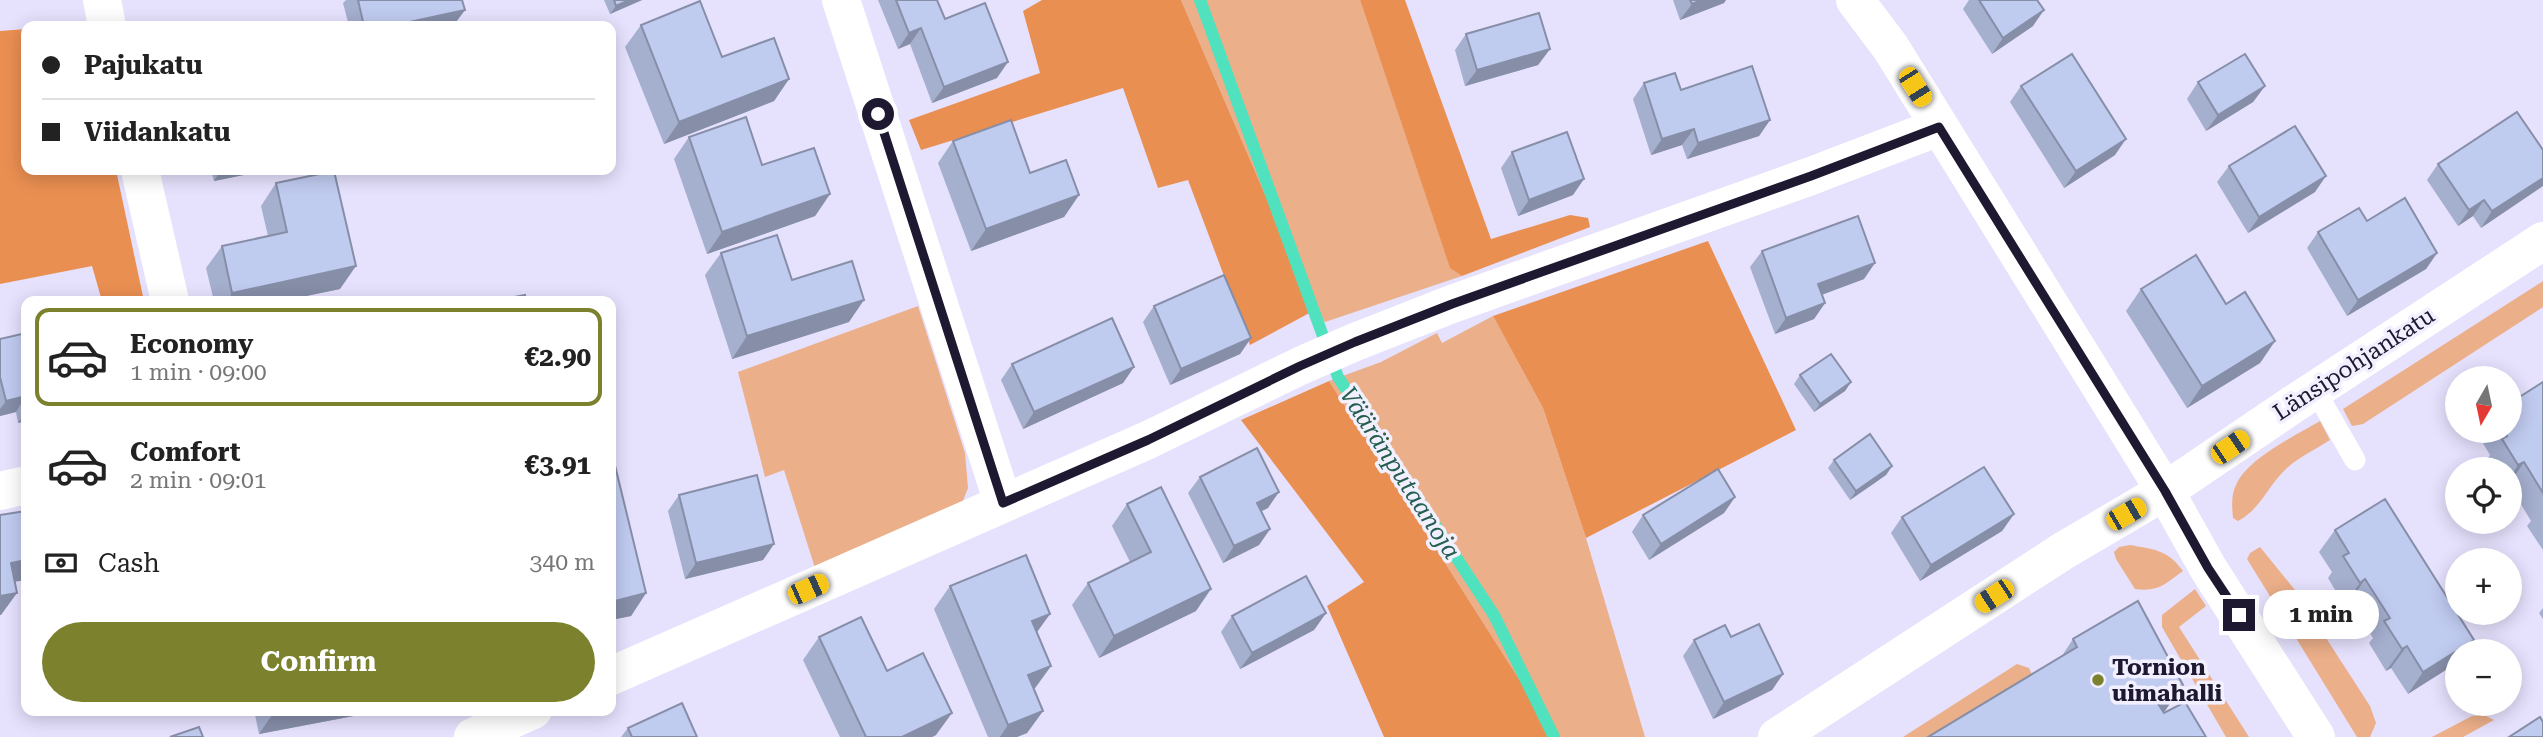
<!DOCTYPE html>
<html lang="en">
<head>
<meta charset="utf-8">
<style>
	:root { --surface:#fff; --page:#f2f2f2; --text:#222; --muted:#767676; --line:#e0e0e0; --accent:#7b812c }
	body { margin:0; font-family:"Roboto Serif",serif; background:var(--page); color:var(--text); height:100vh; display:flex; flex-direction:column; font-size:26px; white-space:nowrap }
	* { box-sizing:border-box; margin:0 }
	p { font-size:23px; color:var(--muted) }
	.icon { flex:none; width:38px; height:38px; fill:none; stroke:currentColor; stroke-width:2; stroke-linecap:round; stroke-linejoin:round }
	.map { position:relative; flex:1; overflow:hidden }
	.panel { position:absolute; left:21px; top:296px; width:595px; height:420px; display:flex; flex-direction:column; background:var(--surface); border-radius:14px; box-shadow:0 4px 18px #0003 }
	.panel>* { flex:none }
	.top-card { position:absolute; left:21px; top:21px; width:595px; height:154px; border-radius:14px; box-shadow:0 4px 18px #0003; display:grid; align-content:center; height:154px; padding:0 21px; background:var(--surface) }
	.needle { width:46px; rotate:189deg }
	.fabs { position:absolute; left:2445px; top:366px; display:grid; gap:14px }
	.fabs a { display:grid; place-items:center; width:77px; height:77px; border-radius:50%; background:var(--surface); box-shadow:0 4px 18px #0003; font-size:35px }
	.end { position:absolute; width:32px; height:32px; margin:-16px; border:9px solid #1e1831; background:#fff; box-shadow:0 0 0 4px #fff }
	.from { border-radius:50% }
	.bubble { position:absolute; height:49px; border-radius:24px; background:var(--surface); box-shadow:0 4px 18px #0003; font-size:23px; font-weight:700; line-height:49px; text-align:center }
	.car { position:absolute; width:21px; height:42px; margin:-21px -10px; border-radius:9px; box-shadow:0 0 5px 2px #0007; background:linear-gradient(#f5c518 24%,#345 0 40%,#f5c518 0 76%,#345 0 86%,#f5c518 0) }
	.top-card b { display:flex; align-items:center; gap:24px; height:66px; font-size:26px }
	.top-card b+b { border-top:2px solid var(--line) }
	.top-card i { width:18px; height:18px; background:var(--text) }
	ul { padding:12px 0 0; list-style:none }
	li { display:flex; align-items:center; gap:21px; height:98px; margin:0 14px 10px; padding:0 7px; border:4px solid transparent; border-radius:14px }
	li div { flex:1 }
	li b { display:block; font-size:26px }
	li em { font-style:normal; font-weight:700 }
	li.active { border-color:var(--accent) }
	li>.icon { width:63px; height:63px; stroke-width:1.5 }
	.pay { display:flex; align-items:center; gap:18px; height:77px; padding:0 21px; font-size:26px }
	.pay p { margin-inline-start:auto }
	.button { display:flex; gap:14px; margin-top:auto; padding:14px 21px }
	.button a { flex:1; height:80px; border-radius:42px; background:var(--accent); color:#fff; font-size:28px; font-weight:700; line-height:80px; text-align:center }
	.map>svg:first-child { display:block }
	.green { fill:#ebaf89 }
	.forest { fill:#ea8f52 }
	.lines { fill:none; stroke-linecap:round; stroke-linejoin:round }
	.stream { stroke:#50e2be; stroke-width:12 }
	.service { stroke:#fff; stroke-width:21 }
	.minor { stroke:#fff; stroke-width:38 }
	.wall { fill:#a5afce }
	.shaded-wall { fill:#868ea8 }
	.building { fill:#c0cbf0; stroke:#868ea8; stroke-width:2 }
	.route { stroke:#1e1831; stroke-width:9 }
	.poi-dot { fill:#7b812c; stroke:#f2f0ff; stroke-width:2.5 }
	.labels { text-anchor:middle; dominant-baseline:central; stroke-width:7; stroke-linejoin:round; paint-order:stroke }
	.street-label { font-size:23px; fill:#1e1831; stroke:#f2f0ff }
	.poi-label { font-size:23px; font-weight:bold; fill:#1e1831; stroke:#f2f0ff; text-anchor:start }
	.water-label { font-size:24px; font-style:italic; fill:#245e4f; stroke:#f2f0ff }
</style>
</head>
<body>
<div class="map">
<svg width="2543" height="737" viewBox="0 0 2543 737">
	<rect width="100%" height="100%" fill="#e6e1fd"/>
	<g class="green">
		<path d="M1181,0H1360L1450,267L1462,276L1325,322L1315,310Z"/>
		<path d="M2543,281V307L2363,424L2352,426L2343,409Z"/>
		<path d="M918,306L965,453L968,488L961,506L815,568L784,470L765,477L738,372Z"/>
		<path d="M1493,316L1543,408L1586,538L1645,737H1556L1329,381L1381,362L1437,333L1442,343Z"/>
		<path d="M2320,421L2330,440C2316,449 2299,457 2287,468C2268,485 2261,509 2238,521L2233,518C2232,507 2231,495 2236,485C2248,458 2295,436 2320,421Z"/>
		<path d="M2130,545C2155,550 2167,549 2183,571C2165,584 2159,592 2135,589L2116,559L2114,552L2119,547Z"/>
		<path d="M2260,547L2295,590L2370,706L2376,723L2370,737H2357L2247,559L2250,553Z"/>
		<path d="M2195,589L2206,606L2179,627L2249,737H2226L2162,627V615Z"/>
		<path d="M2017,664L2029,668L2037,686L1953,737H1903Z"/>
		<path d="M2484,715L2494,720L2463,737H2432L2472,716Z"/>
	</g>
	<g class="forest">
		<path d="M1042,0H1181L1315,310L1250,345L1188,180L1158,188L1123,88L921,150L909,120L1040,73L1023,11Z"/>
		<path d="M1360,0H1405L1491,239L1570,215L1588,218L1590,227L1462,276L1450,268Z"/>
		<path d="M26,29V170H116L144,301H102L92,266L0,284V31Z"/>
		<path d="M1708,241L1796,430L1586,538L1543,408L1493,316Z"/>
		<path d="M1329,381L1556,737H1384L1327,606L1364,582L1241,420Z"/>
	</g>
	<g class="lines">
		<path class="stream" d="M1200,0L1338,377L1494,615L1554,737"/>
		<path class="service" d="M2315,390L2355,460"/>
		<g class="minor">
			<path d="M102,0L107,26"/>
			<path d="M841,0L1003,503"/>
			<path d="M1855,0L1891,48L2165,491L2208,568L2316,737"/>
			<path d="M140,170L170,301"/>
			<path d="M0,491L26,485"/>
			<path d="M611,676L1148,440L1300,366L1355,342L1452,304L1811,176L1939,127"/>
			<path d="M473,737L533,710"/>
			<path d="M1777,737L2063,551L2165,491L2295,403L2543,241"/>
		</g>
	</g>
	<g class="wall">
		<path d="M346,0H462L465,10L453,26H349L343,3Z"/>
		<path d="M604,0H642L610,14Z"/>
		<path d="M878,0H937L945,19L997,78L932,103L910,44L898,49Z"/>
		<path d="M1673,0H1726L1724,3L1680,20Z"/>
		<path d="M1969,0H2037L2033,26L1992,54L1963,9Z"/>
		<path d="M641,25L722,57L789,79L774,101L664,144L625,47Z"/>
		<path d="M1466,34L1550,49L1538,65L1465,86L1455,50Z"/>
		<path d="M2198,82L2265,86L2253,102L2206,131L2187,99Z"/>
		<path d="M1644,83L1681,90L1770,120L1759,136L1687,159L1682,145L1651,155L1633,99Z"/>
		<path d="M2021,86L2115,155L2064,188L2010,102Z"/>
		<path d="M689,137L762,165L830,194L815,216L707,254L674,159Z"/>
		<path d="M953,141L1030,173L1079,195L1064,217L971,251L938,163Z"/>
		<path d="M2543,150L2481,228L2473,216L2458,226L2427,180L2438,164Z"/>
		<path d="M1512,152L1573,195L1518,216L1501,168Z"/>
		<path d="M2229,166L2315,192L2248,233L2217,182Z"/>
		<path d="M211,170H268L214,181Z"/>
		<path d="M276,183L340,289L282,301H214L206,268L222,246L268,236L261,206Z"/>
		<path d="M2367,221L2437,253L2426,269L2347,316L2307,248L2318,232Z"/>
		<path d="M1762,251L1864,279L1822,295L1825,303L1814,319L1775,334L1750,267Z"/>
		<path d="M721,253L792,280L849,322L732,359L705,275Z"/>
		<path d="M2141,289L2275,341L2260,363L2187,408L2126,311Z"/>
		<path d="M1154,306L1251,338L1240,354L1170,385L1143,322Z"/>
		<path d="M26,333V421L18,423L16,412L0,416V339Z"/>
		<path d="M1012,364L1134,367L1123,383L1023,429L1001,380Z"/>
		<path d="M1800,375L1851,382L1845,391L1814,412L1794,384Z"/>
		<path d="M2543,382V550L2527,526L2531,521L2510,486V469H2491L2486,461L2490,455L2478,435L2481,430H2510Z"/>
		<path d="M611,449L646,593L631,616L611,620Z"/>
		<path d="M1834,460L1892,466L1886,475L1850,500L1828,468Z"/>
		<path d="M1200,477L1268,508L1261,511L1270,529L1259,545L1223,563L1188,493Z"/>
		<path d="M679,495L774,544L763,560L685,579L668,511Z"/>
		<path d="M1735,497L1724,513L1649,560L1632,532L1643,515Z"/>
		<path d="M1127,504L1196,611L1099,658L1072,605L1088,583L1130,562L1112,526Z"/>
		<path d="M2014,514L2002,531L1920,581L1891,533L1902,517Z"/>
		<path d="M2335,530L2474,640L2408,694L2391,668L2386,671L2369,643L2373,638L2350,602L2344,605L2328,578L2332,572L2319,552Z"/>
		<path d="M950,586L1050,614L1037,632L1051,666L1035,688H1033L1043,711L1027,733L1017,737H988L934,609Z"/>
		<path d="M2543,608V619L2539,613Z"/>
		<path d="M1326,613L1314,630L1240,669L1221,632L1232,616Z"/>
		<path d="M819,637L887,671L936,735L932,737H840L803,660Z"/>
		<path d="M1731,637L1783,674L1772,690L1713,719L1683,656L1694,640Z"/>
		<path d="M2073,639L2183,685L2163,712L2062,656Z"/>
		<path d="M254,710H367L364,714L259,734Z"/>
		<path d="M628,728L697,737H621Z"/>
	</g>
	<g class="shaded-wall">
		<path d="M629,0H642L610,14L616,6Z"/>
		<path d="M1701,0H1726L1724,3L1680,20L1692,4Z"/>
		<path d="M465,10L453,26H391Z"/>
		<path d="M2044,10L2033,26L1992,54L2003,38Z"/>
		<path d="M921,28L910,44L898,49L909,33Z"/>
		<path d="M1550,49L1538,65L1465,86L1477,70Z"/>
		<path d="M1008,62L997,78L932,103L944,87Z"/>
		<path d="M789,79L774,101L664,144L679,122Z"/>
		<path d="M2265,86L2253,102L2206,131L2218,115Z"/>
		<path d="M1770,120L1759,136L1687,159L1698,143Z"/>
		<path d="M1694,129L1682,145L1651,155L1662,139Z"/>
		<path d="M2126,139L2115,155L2064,188L2076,171Z"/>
		<path d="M221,170H268L214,181Z"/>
		<path d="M2326,176L2315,192L2248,233L2259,217Z"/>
		<path d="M2543,178V186L2481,228L2492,211Z"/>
		<path d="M1584,179L1573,195L1518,216L1529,200Z"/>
		<path d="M830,194L815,216L707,254L722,232Z"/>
		<path d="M1079,195L1064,217L971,251L986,229Z"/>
		<path d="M2484,200L2473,216L2458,226L2469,210Z"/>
		<path d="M2437,253L2426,269L2347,316L2358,300Z"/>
		<path d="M1875,263L1864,279L1807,300L1818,284Z"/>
		<path d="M356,266L340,289L282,301H227L232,293Z"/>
		<path d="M864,300L849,322L732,359L747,336Z"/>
		<path d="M1825,303L1814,319L1775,334L1786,318Z"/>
		<path d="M1251,338L1240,354L1170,385L1181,369Z"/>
		<path d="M2275,341L2260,363L2187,408L2202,386Z"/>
		<path d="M1134,367L1123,383L1023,429L1034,412Z"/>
		<path d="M1851,382L1845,391L1814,412L1820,404Z"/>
		<path d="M26,396L16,412L0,416V409L6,401Z"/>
		<path d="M26,411V421L18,423Z"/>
		<path d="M2524,462L2510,483V478L2518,465Z"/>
		<path d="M1892,466L1886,475L1850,500L1856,491Z"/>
		<path d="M1279,492L1268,508L1246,519L1257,503Z"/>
		<path d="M1735,497L1724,513L1649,560L1661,544Z"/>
		<path d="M2014,514L2002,531L1920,581L1931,565Z"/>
		<path d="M1270,529L1259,545L1223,563L1234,546Z"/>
		<path d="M774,544L763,560L685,579L696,563Z"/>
		<path d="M26,560V580L0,584L11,563Z"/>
		<path d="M2365,579L2350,602L2344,605L2360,583Z"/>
		<path d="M1211,589L1196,611L1099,658L1114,636Z"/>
		<path d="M17,593L1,615H0V596Z"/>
		<path d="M646,593L631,616L611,620V607L615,601Z"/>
		<path d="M1326,613L1314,630L1240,669L1252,653Z"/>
		<path d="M1050,614L1034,636L1032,621Z"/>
		<path d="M2474,640L2467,651H2457Z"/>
		<path d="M2407,646L2391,668L2386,671L2402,649Z"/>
		<path d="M2457,651V663L2408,694L2423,672Z"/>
		<path d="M1051,666L1035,688L1012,697L1028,675Z"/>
		<path d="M1783,674L1772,690L1713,719L1724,702Z"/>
		<path d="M2183,685L2165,711L2138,728L2157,702Z"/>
		<path d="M283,710H367L364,714L259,734L274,712Z"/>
		<path d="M1043,711L1027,733L1017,737H1000L1008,725Z"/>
		<path d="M952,713L936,735L932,737H902Z"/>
	</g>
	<g class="building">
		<path d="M358,0H462L465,10L391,26H364Z"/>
		<path d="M614,0H629L616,6Z"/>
		<path d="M896,0H937L945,19L985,3L1008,62L944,87L921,28L909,33Z"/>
		<path d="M1690,0H1701L1692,4Z"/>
		<path d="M1979,0H2037L2044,10L2003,38Z"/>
		<path d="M700,1L722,57L774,38L789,79L679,122L641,25Z"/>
		<path d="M1539,13L1550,49L1477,70L1466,34Z"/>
		<path d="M2072,54L2126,139L2076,171L2021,86Z"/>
		<path d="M2245,54L2265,86L2218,115L2198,82Z"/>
		<path d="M1752,66L1770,120L1698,143L1694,129L1662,139L1644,83L1675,73L1681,90Z"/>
		<path d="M2517,112L2543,150V178L2492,211L2484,200L2469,210L2438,164Z"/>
		<path d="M746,117L762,165L814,148L830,194L722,232L689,137Z"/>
		<path d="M1011,120L1030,173L1066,160L1079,195L986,229L953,141Z"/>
		<path d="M2295,126L2326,176L2259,217L2229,166Z"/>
		<path d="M1567,132L1584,179L1529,200L1512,152Z"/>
		<path d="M334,171L356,266L232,293L222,246L287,232L276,183Z"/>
		<path d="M2405,198L2437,253L2358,300L2318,232L2359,208L2367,221Z"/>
		<path d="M1858,216L1875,263L1818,284L1825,303L1786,318L1762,251Z"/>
		<path d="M777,235L792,280L852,261L864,300L747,336L721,253Z"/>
		<path d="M2196,255L2226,304L2245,292L2275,341L2202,386L2141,289Z"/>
		<path d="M1224,275L1251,338L1181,369L1154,306Z"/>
		<path d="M525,295L526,301H493Z"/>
		<path d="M1112,318L1134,367L1034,412L1012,364Z"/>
		<path d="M26,333V396L6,401L0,377V339Z"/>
		<path d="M1831,354L1851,382L1820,404L1800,375Z"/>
		<path d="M2543,382V493L2524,462L2518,465L2502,439L2507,436L2504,430H2510V403Z"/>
		<path d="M1870,434L1892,466L1856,491L1834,460Z"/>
		<path d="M1257,448L1279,492L1257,503L1270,529L1234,546L1200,477Z"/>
		<path d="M611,449L646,593L615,601L611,583Z"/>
		<path d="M1984,467L2014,514L1931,565L1902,517Z"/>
		<path d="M1718,469L1735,497L1661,544L1643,515Z"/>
		<path d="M757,475L774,544L696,563L679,495Z"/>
		<path d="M1161,487L1211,589L1114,636L1088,583L1151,552L1127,504Z"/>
		<path d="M2385,499L2474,640L2423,672L2407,646L2402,649L2384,621L2390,618L2365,579L2360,583L2343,556L2349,553L2335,530Z"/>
		<path d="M26,511V560L11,563L17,593L0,596V515Z"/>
		<path d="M1026,555L1050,614L1032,621L1051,666L1028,675L1043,711L1008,725L950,586Z"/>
		<path d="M1306,576L1326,613L1252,653L1232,616Z"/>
		<path d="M2138,601L2183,685L2157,702L2164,713L2185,702L2206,737H1928L2077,647L2073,639Z"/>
		<path d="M861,617L887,671L923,653L952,713L902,737H866L819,637Z"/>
		<path d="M1759,624L1783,674L1724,702L1694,640L1725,625L1731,637Z"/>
		<path d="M682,703L697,737H632L628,728Z"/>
		<path d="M2540,717L2543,722V737H2509Z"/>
		<path d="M199,727L203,737H170Z"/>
	</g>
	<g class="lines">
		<path class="route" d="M878,114L1003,503L1148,440L1300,366L1355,342L1452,304L1811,176L1939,127L2165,491L2208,568L2239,615"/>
	</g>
	<circle class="poi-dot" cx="2098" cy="680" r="7"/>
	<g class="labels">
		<g class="street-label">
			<text transform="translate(2354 364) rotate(-33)">Länsipohjankatu</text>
		</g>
		<g class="poi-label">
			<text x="2112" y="667">Tornion<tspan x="2112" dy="26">uimahalli</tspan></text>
		</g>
		<g class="water-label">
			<text transform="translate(1400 473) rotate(57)">Vääränputaanoja</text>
		</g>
	</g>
</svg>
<div class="fabs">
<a><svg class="needle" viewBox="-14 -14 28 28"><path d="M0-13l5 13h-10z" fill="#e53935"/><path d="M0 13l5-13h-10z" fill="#767676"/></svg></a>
<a><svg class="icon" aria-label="locate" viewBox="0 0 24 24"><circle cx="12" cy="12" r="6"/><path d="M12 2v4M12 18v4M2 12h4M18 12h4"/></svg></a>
<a>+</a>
<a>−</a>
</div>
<i class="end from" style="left:878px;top:114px"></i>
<i class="end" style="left:2239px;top:615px"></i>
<div class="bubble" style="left:2263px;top:590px;width:116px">1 min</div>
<i class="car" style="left:1915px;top:87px;rotate:148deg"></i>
<i class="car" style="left:2230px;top:447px;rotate:56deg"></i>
<i class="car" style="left:2126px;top:514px;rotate:60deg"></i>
<i class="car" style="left:808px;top:589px;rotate:66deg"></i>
<i class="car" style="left:1994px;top:596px;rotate:237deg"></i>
<div class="top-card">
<b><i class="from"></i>Pajukatu</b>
<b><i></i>Viidankatu</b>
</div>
<section class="panel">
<ul>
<li class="active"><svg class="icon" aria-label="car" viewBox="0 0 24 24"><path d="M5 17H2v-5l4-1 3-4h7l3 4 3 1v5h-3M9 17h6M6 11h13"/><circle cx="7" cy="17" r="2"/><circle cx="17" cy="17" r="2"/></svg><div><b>Economy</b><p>1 min · 09:00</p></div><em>€2.90</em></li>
<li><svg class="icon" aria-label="car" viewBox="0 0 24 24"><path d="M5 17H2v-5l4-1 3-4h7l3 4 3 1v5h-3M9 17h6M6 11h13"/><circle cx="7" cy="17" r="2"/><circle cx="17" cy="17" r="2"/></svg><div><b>Comfort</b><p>2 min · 09:01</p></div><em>€3.91</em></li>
</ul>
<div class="pay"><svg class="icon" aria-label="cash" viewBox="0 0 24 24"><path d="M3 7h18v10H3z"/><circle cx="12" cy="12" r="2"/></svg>Cash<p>340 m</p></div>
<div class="button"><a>Confirm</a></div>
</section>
</div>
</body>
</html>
